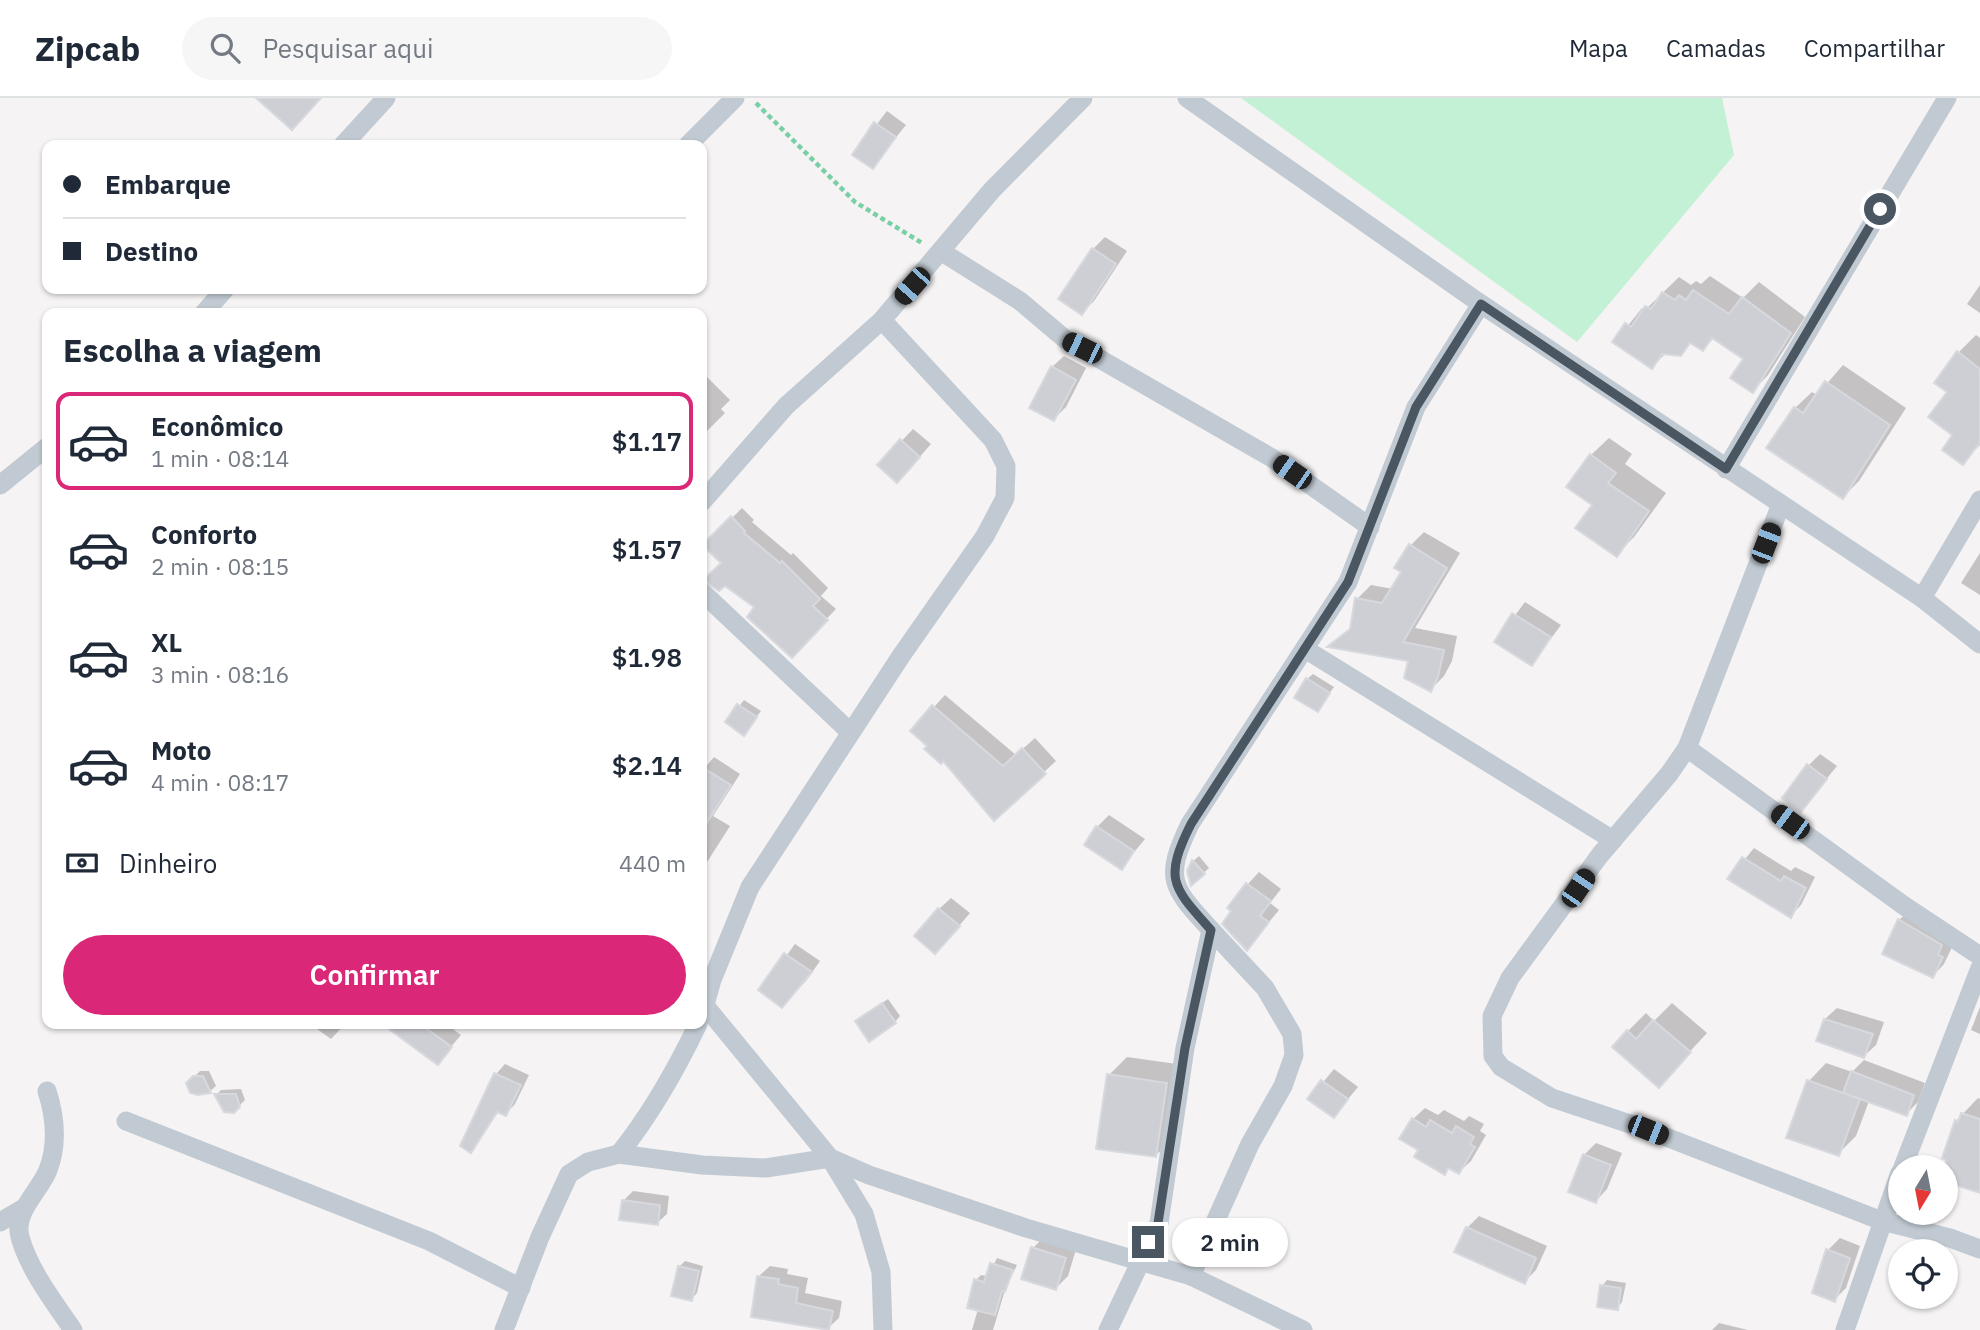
<!DOCTYPE html>
<html lang="pt">
<head>
<meta charset="utf-8">
<style>
	:root { --surface:#fff; --page:#f6f6f7; --text:#1f2937; --muted:#747a83; --line:#e0e1e3; --accent:#db2777 }
	body { margin:0; font-family:"IBM Plex Sans",sans-serif; background:var(--page); color:var(--text); height:100vh; display:flex; flex-direction:column; font-size:26px; white-space:nowrap }
	* { box-sizing:border-box; margin:0 }
	p { font-size:23px; color:var(--muted) }
	.icon { flex:none; width:38px; height:38px; fill:none; stroke:currentColor; stroke-width:2; stroke-linecap:round; stroke-linejoin:round }
	.map { position:relative; flex:1; overflow:hidden }
	.drawer { position:absolute; left:42px; top:210px; width:665px; height:721px; display:flex; flex-direction:column; background:var(--surface); border-radius:14px; box-shadow:0 2px 5px #0004 }
	.drawer>* { flex:none }
	.guide { position:absolute; left:42px; top:42px; width:665px; height:154px; border-radius:14px; box-shadow:0 2px 5px #0004; display:grid; align-content:center; height:154px; padding:0 21px; background:var(--surface) }
	.needle { width:46px; rotate:190deg }
	.buttons { position:absolute; left:1888px; top:1057px; display:grid; gap:14px }
	.buttons a { display:grid; place-items:center; width:70px; height:70px; border-radius:50%; background:var(--surface); box-shadow:0 2px 5px #0004; font-size:35px }
	.end { position:absolute; width:32px; height:32px; margin:-16px; border:9px solid #4a5661; background:#fff; box-shadow:0 0 0 4px #fff }
	.from { border-radius:50% }
	.bubble { position:absolute; height:49px; border-radius:24px; background:var(--surface); box-shadow:0 2px 5px #0004; font-size:23px; font-weight:600; line-height:49px; text-align:center }
	.car { position:absolute; width:21px; height:42px; margin:-21px -10px; border-radius:9px; box-shadow:0 0 5px 2px #0007; background:linear-gradient(#222 24%,#8ab4d8 0 40%,#222 0 76%,#8ab4d8 0 86%,#222 0) }
	.guide b { display:flex; align-items:center; gap:24px; height:66px; font-size:26px }
	.guide b+b { border-top:2px solid var(--line) }
	.guide i { width:18px; height:18px; background:var(--text) }
	ul { padding:0; list-style:none }
	li { display:flex; align-items:center; gap:21px; height:98px; margin:0 14px 10px; padding:0 7px; border:4px solid transparent; border-radius:14px }
	li div { flex:1 }
	li b { display:block; font-size:26px }
	li em { font-style:normal; font-weight:600 }
	li.selected { border-color:var(--accent) }
	li>.icon { width:63px; height:63px; stroke-width:1.5 }
	h2 { padding:0 21px; font-size:32px; line-height:84px }
	.pay { display:flex; align-items:center; gap:18px; height:77px; padding:0 21px; font-size:26px }
	.pay p { margin-inline-start:auto }
	.action { display:flex; gap:14px; margin-top:auto; padding:14px 21px }
	.action a { flex:1; height:80px; border-radius:42px; background:var(--accent); color:#fff; font-size:28px; font-weight:600; line-height:80px; text-align:center }
	header { display:flex; align-items:center; gap:42px; box-sizing:border-box; height:98px; padding:0 35px; background:var(--surface); border-bottom:2px solid var(--line) }
	header strong { font-size:33px }
	nav { display:flex; gap:38px; margin-inline-start:auto; font-size:24px }
	.search { width:490px; height:63px; background:var(--page); display:flex; align-items:center; gap:18px; box-sizing:border-box; padding:0 24px; border-radius:38px; color:var(--muted); font-size:26px }
	.map>svg:first-child { display:block }
	.green { fill:#c3f1d5 }
	.shadow { fill:#0003 }
	.building { fill:#cdcfd5; stroke:#d7d9de; stroke-width:2 }
	.lines { fill:none; stroke-linecap:round; stroke-linejoin:round }
	.path { stroke:#7ad0a6; stroke-width:4.5; stroke-dasharray:5 3.5; stroke-linecap:butt }
	.street { stroke:#c1cad2; stroke-width:19 }
	.route { stroke:#4a5661; stroke-width:9 }
</style>
</head>
<body>
<header>
<strong>Zipcab</strong>
<div class="search"><svg class="icon" aria-label="search" viewBox="0 0 24 24"><circle cx="10" cy="10" r="6"/><path d="M15 15l6 6"/></svg>Pesquisar aqui</div>
<nav><a>Mapa</a><a>Camadas</a><a>Compartilhar</a></nav>
</header>
<div class="map">
<svg width="1980" height="1232" viewBox="0 0 1980 1232">
	<rect width="100%" height="100%" fill="#f5f3f3"/>
	<path class="green" d="M1241,0H1722L1734,57L1577,244Z"/>
	<g class="shadow">
		<path d="M887,13L906,27L872,69L854,56Z"/>
		<path d="M1105,139L1127,153L1094,203L1082,215L1093,151Z"/>
		<path d="M1710,178L1743,200L1759,184L1805,219L1768,277L1753,293L1745,261L1714,240L1703,251L1692,244L1680,256L1666,255L1652,269L1615,244L1642,210L1645,212L1679,179L1691,187L1696,183L1701,186Z"/>
		<path d="M1980,187V215L1967,206Z"/>
		<path d="M1976,237L1980,240V347L1962,365L1955,337L1949,294L1958,255Z"/>
		<path d="M1064,258L1086,270L1066,309L1054,321L1052,269Z"/>
		<path d="M1843,267L1906,310L1859,383L1843,399L1795,310L1812,294L1817,297Z"/>
		<path d="M702,274L730,302L721,311L725,315L702,338Z"/>
		<path d="M913,331L931,346L909,371L879,367Z"/>
		<path d="M1609,340L1632,356L1625,366L1666,395L1634,439L1616,457L1594,406L1591,357Z"/>
		<path d="M742,410L754,422L752,424L791,457L793,455L828,490L821,498L836,511L792,557L723,465L705,447Z"/>
		<path d="M1424,434L1460,455L1415,530L1457,538L1452,563L1444,578L1430,592L1410,562L1330,548L1352,528L1357,501L1371,487L1393,491L1404,473L1410,448Z"/>
		<path d="M1980,455V497L1961,485Z"/>
		<path d="M1525,504L1561,527L1532,566L1496,543Z"/>
		<path d="M702,549L707,552L702,560Z"/>
		<path d="M1313,576L1334,589L1317,612L1307,581Z"/>
		<path d="M945,597L1016,657L1035,640L1056,663L994,720L943,661L934,609Z"/>
		<path d="M744,602L761,613L744,635L727,624Z"/>
		<path d="M1820,656L1837,668L1801,712L1809,667Z"/>
		<path d="M714,659L740,676L713,718L730,728L702,772V673Z"/>
		<path d="M1109,717L1145,741L1121,770L1097,729Z"/>
		<path d="M1754,750L1791,773L1795,769L1815,779L1801,807L1791,817L1729,781Z"/>
		<path d="M1199,758L1209,770L1192,785L1190,766Z"/>
		<path d="M1259,774L1281,791L1270,805L1279,812L1247,851L1248,786Z"/>
		<path d="M951,800L970,815L947,842L939,811Z"/>
		<path d="M1911,811L1953,847L1944,866L1933,878L1899,822Z"/>
		<path d="M795,846L820,863L806,883L796,893L761,892Z"/>
		<path d="M888,901L900,918L895,924L857,923Z"/>
		<path d="M1672,905L1707,935L1659,987L1628,933L1646,915L1654,923Z"/>
		<path d="M1980,909V936L1971,932Z"/>
		<path d="M1837,910L1884,924L1876,947L1864,958L1825,921Z"/>
		<path d="M310,926H345L331,941Z"/>
		<path d="M384,926H446L461,937L438,964Z"/>
		<path d="M1127,959L1184,967L1174,1040L1156,1057L1109,977Z"/>
		<path d="M1864,962L1925,985L1918,1004L1906,1016L1869,1003L1856,1038L1838,1056L1809,983L1826,965L1852,974Z"/>
		<path d="M505,966L529,977L515,1006L506,1016L499,1013L471,1053L496,976Z"/>
		<path d="M1334,971L1358,989L1334,1018L1310,1000Z"/>
		<path d="M200,973H209L216,988L210,993L198,996L188,985Z"/>
		<path d="M241,991L245,1002L234,1013L216,997L221,992Z"/>
		<path d="M1978,1000L1980,1001V1093L1946,1082L1945,1069L1956,1023Z"/>
		<path d="M1425,1010L1438,1017L1444,1012L1464,1023L1469,1018L1484,1026L1480,1033L1486,1037L1471,1063L1459,1074L1450,1069L1444,1075L1420,1051L1413,1021Z"/>
		<path d="M1596,1045L1622,1055L1607,1091L1596,1103L1584,1057Z"/>
		<path d="M633,1093L669,1098L667,1116L657,1125L623,1103Z"/>
		<path d="M1479,1118L1547,1148L1536,1172L1524,1184L1457,1153L1467,1130Z"/>
		<path d="M1045,1138L1077,1148L1068,1178L1056,1190L1023,1180L1033,1150Z"/>
		<path d="M1840,1140L1860,1148L1846,1190L1834,1202L1828,1152Z"/>
		<path d="M997,1160L1017,1167L1005,1192L993,1232H972L978,1211L976,1182L981,1177L988,1178Z"/>
		<path d="M685,1163L703,1168L697,1195L692,1201L679,1169Z"/>
		<path d="M770,1168L788,1171L787,1176L808,1180L805,1195L842,1203L839,1220L828,1230L759,1178Z"/>
		<path d="M1607,1182L1626,1185L1622,1204L1617,1210L1602,1188Z"/>
		<path d="M1719,1225L1748,1232H1712Z"/>
	</g>
	<g class="building">
		<path d="M256,0H321L292,32Z"/>
		<path d="M874,24L896,39L873,71L852,57Z"/>
		<path d="M1092,150L1116,166L1082,217L1058,201Z"/>
		<path d="M1693,192L1729,216L1742,199L1791,235L1753,295L1730,280L1743,261L1712,240L1703,253L1690,245L1681,258L1662,256L1652,271L1612,244L1625,225L1631,229L1645,208L1651,211L1662,194L1675,202L1679,197L1686,202Z"/>
		<path d="M1957,253L1980,271V344L1963,367L1942,352L1952,337L1928,319L1947,294L1934,285Z"/>
		<path d="M1051,268L1076,282L1054,323L1029,310Z"/>
		<path d="M1825,283L1890,327L1843,401L1766,350L1794,309L1803,315Z"/>
		<path d="M900,341L920,359L897,385L877,367Z"/>
		<path d="M1590,356L1616,375L1608,385L1649,413L1617,459L1575,430L1592,407L1566,389Z"/>
		<path d="M731,418L745,433L744,435L780,465L782,463L820,501L813,508L828,522L792,560L747,519L754,509L725,488L719,493L703,482L721,465L702,447Z"/>
		<path d="M1409,446L1447,470L1403,544L1444,552L1438,579L1431,594L1404,580L1408,563L1327,549L1350,531L1355,500L1382,505L1401,474L1394,470Z"/>
		<path d="M1512,515L1551,539L1532,568L1494,544Z"/>
		<path d="M1306,580L1330,595L1318,614L1294,600Z"/>
		<path d="M737,606L757,619L744,638L725,624Z"/>
		<path d="M932,607L1003,668L1022,650L1046,676L994,723L943,663L941,666L924,651L927,648L910,633Z"/>
		<path d="M1807,666L1827,681L1801,714L1782,700Z"/>
		<path d="M702,669L731,687L702,732Z"/>
		<path d="M1096,728L1134,753L1122,772L1084,747Z"/>
		<path d="M1742,759L1781,783L1784,778L1806,790L1791,820L1727,781Z"/>
		<path d="M1192,762L1205,776L1191,788L1187,773Z"/>
		<path d="M1246,785L1271,803L1260,818L1269,824L1247,853L1222,826L1231,813L1227,810Z"/>
		<path d="M938,810L960,828L935,856L914,838Z"/>
		<path d="M1898,821L1942,847L1938,857L1943,859L1933,880L1882,856Z"/>
		<path d="M784,855L812,874L782,910L758,892Z"/>
		<path d="M882,905L896,925L869,944L855,923Z"/>
		<path d="M1824,921L1873,936L1864,960L1816,943Z"/>
		<path d="M1653,922L1691,954L1659,990L1612,949L1627,932L1636,941Z"/>
		<path d="M382,926H420L452,949L438,967Z"/>
		<path d="M1851,973L1914,997L1907,1018L1843,995Z"/>
		<path d="M494,975L521,987L506,1018L497,1014L471,1055L460,1048Z"/>
		<path d="M1107,976L1167,985L1156,1059L1096,1051Z"/>
		<path d="M193,978H203L211,995L198,997L190,995L186,985Z"/>
		<path d="M1321,982L1348,1001L1334,1020L1307,1001Z"/>
		<path d="M1807,982L1860,1001L1839,1058L1786,1040Z"/>
		<path d="M214,996H236L240,1009L234,1015L224,1014Z"/>
		<path d="M1961,1015L1980,1021V1095L1946,1084V1062L1942,1060L1955,1022L1958,1024Z"/>
		<path d="M1412,1020L1426,1029L1430,1022L1452,1035L1456,1028L1474,1039L1470,1046L1475,1049L1459,1076L1448,1070L1445,1077L1414,1059L1418,1052L1399,1041Z"/>
		<path d="M1583,1056L1611,1067L1596,1105L1568,1094Z"/>
		<path d="M622,1102L660,1107L658,1127L619,1122Z"/>
		<path d="M1466,1129L1536,1160L1525,1186L1454,1154Z"/>
		<path d="M1031,1149L1066,1160L1056,1192L1021,1181Z"/>
		<path d="M1826,1151L1850,1160L1835,1204L1812,1195Z"/>
		<path d="M990,1165L1013,1172L1005,1194L1002,1193L995,1217L967,1210L974,1181L984,1184Z"/>
		<path d="M678,1168L699,1173L692,1203L671,1198Z"/>
		<path d="M757,1178L779,1181L778,1186L798,1190L796,1205L833,1213L829,1232L751,1219Z"/>
		<path d="M1600,1187L1621,1190L1618,1212L1597,1209Z"/>
	</g>
	<g class="lines">
		<path class="path" d="M756,5L855,104L922,145"/>
		<g class="street">
			<path d="M1187,0L1481,206L1922,500L1980,546"/>
			<path d="M343,47L386,0"/>
			<path d="M688,47L735,0"/>
			<path d="M942,154L1020,203L1065,241L1272,360L1370,429"/>
			<path d="M204,215L225,191"/>
			<path d="M1726,371L1947,0"/>
			<path d="M0,387L47,349"/>
			<path d="M702,404L786,308L882,222L992,92L1083,0"/>
			<path d="M1781,406L1687,650L1669,676L1600,757L1510,880L1492,918L1493,958L1501,969L1552,1000L1648,1032L1882,1123L1950,1140L1980,1151"/>
			<path d="M702,494L850,634"/>
			<path d="M1922,500L1980,402"/>
			<path d="M1305,551L1613,742"/>
			<path d="M1687,650L1903,807L1980,858"/>
			<path d="M702,904L830,1060L864,1116L881,1174L883,1232"/>
			<path d="M702,917L712,882L750,789L901,558L985,438L1005,400L1006,368L993,342L882,222"/>
			<path d="M47,993C55,1018 58,1046 48,1072C40,1093 13,1114 20,1139C29,1172 54,1204 73,1232"/>
			<path d="M126,1023L429,1143L521,1190"/>
			<path d="M619,1056C651,1016 676,972 698,926"/>
			<path d="M1903,1069L1980,870"/>
			<path d="M0,1124L24,1110"/>
			<path d="M1191,1178L1250,1046L1283,988L1294,957L1292,936L1265,890L1211,832"/>
			<path d="M504,1232L540,1139L569,1076L588,1064L619,1056L702,1067L766,1070L830,1060L869,1077L1026,1130L1191,1178L1303,1232"/>
			<path d="M1108,1232L1159,1125L1185,950L1211,832C1172,789 1163,782 1190,726L1348,484L1416,309L1481,206"/>
			<path d="M1845,1232L1900,1075"/>
		</g>
	</g>
	<g class="lines">
		<path class="route" d="M1148,1144L1158,1125L1185,950L1211,832C1173,789 1163,782 1191,726L1348,484L1416,309L1481,206L1726,371L1880,111"/>
	</g>
</svg>
<div class="buttons">
<a><svg class="needle" viewBox="-14 -14 28 28"><path d="M0-13l5 13h-10z" fill="#e53935"/><path d="M0 13l5-13h-10z" fill="#747a83"/></svg></a>
<a><svg class="icon" aria-label="locate" viewBox="0 0 24 24"><circle cx="12" cy="12" r="6"/><path d="M12 2v4M12 18v4M2 12h4M18 12h4"/></svg></a>
</div>
<i class="end from" style="left:1880px;top:111px"></i>
<i class="end" style="left:1148px;top:1144px"></i>
<div class="bubble" style="left:1172px;top:1120px;width:116px">2 min</div>
<i class="car" style="left:912px;top:188px;rotate:222deg"></i>
<i class="car" style="left:1082px;top:250px;rotate:296deg"></i>
<i class="car" style="left:1292px;top:374px;rotate:305deg"></i>
<i class="car" style="left:1766px;top:445px;rotate:21deg"></i>
<i class="car" style="left:1790px;top:724px;rotate:306deg"></i>
<i class="car" style="left:1578px;top:790px;rotate:34deg"></i>
<i class="car" style="left:1648px;top:1032px;rotate:112deg"></i>
<div class="guide">
<b><i class="from"></i>Embarque</b>
<b><i></i>Destino</b>
</div>
<section class="drawer">
<h2>Escolha a viagem</h2>
<ul>
<li class="selected"><svg class="icon" aria-label="car" viewBox="0 0 24 24"><path d="M5 17H2v-5l4-1 3-4h7l3 4 3 1v5h-3M9 17h6M6 11h13"/><circle cx="7" cy="17" r="2"/><circle cx="17" cy="17" r="2"/></svg><div><b>Econômico</b><p>1 min · 08:14</p></div><em>$1.17</em></li>
<li><svg class="icon" aria-label="car" viewBox="0 0 24 24"><path d="M5 17H2v-5l4-1 3-4h7l3 4 3 1v5h-3M9 17h6M6 11h13"/><circle cx="7" cy="17" r="2"/><circle cx="17" cy="17" r="2"/></svg><div><b>Conforto</b><p>2 min · 08:15</p></div><em>$1.57</em></li>
<li><svg class="icon" aria-label="car" viewBox="0 0 24 24"><path d="M5 17H2v-5l4-1 3-4h7l3 4 3 1v5h-3M9 17h6M6 11h13"/><circle cx="7" cy="17" r="2"/><circle cx="17" cy="17" r="2"/></svg><div><b>XL</b><p>3 min · 08:16</p></div><em>$1.98</em></li>
<li><svg class="icon" aria-label="car" viewBox="0 0 24 24"><path d="M5 17H2v-5l4-1 3-4h7l3 4 3 1v5h-3M9 17h6M6 11h13"/><circle cx="7" cy="17" r="2"/><circle cx="17" cy="17" r="2"/></svg><div><b>Moto</b><p>4 min · 08:17</p></div><em>$2.14</em></li>
</ul>
<div class="pay"><svg class="icon" aria-label="cash" viewBox="0 0 24 24"><path d="M3 7h18v10H3z"/><circle cx="12" cy="12" r="2"/></svg>Dinheiro<p>440 m</p></div>
<div class="action"><a>Confirmar</a></div>
</section>
</div>
</body>
</html>
